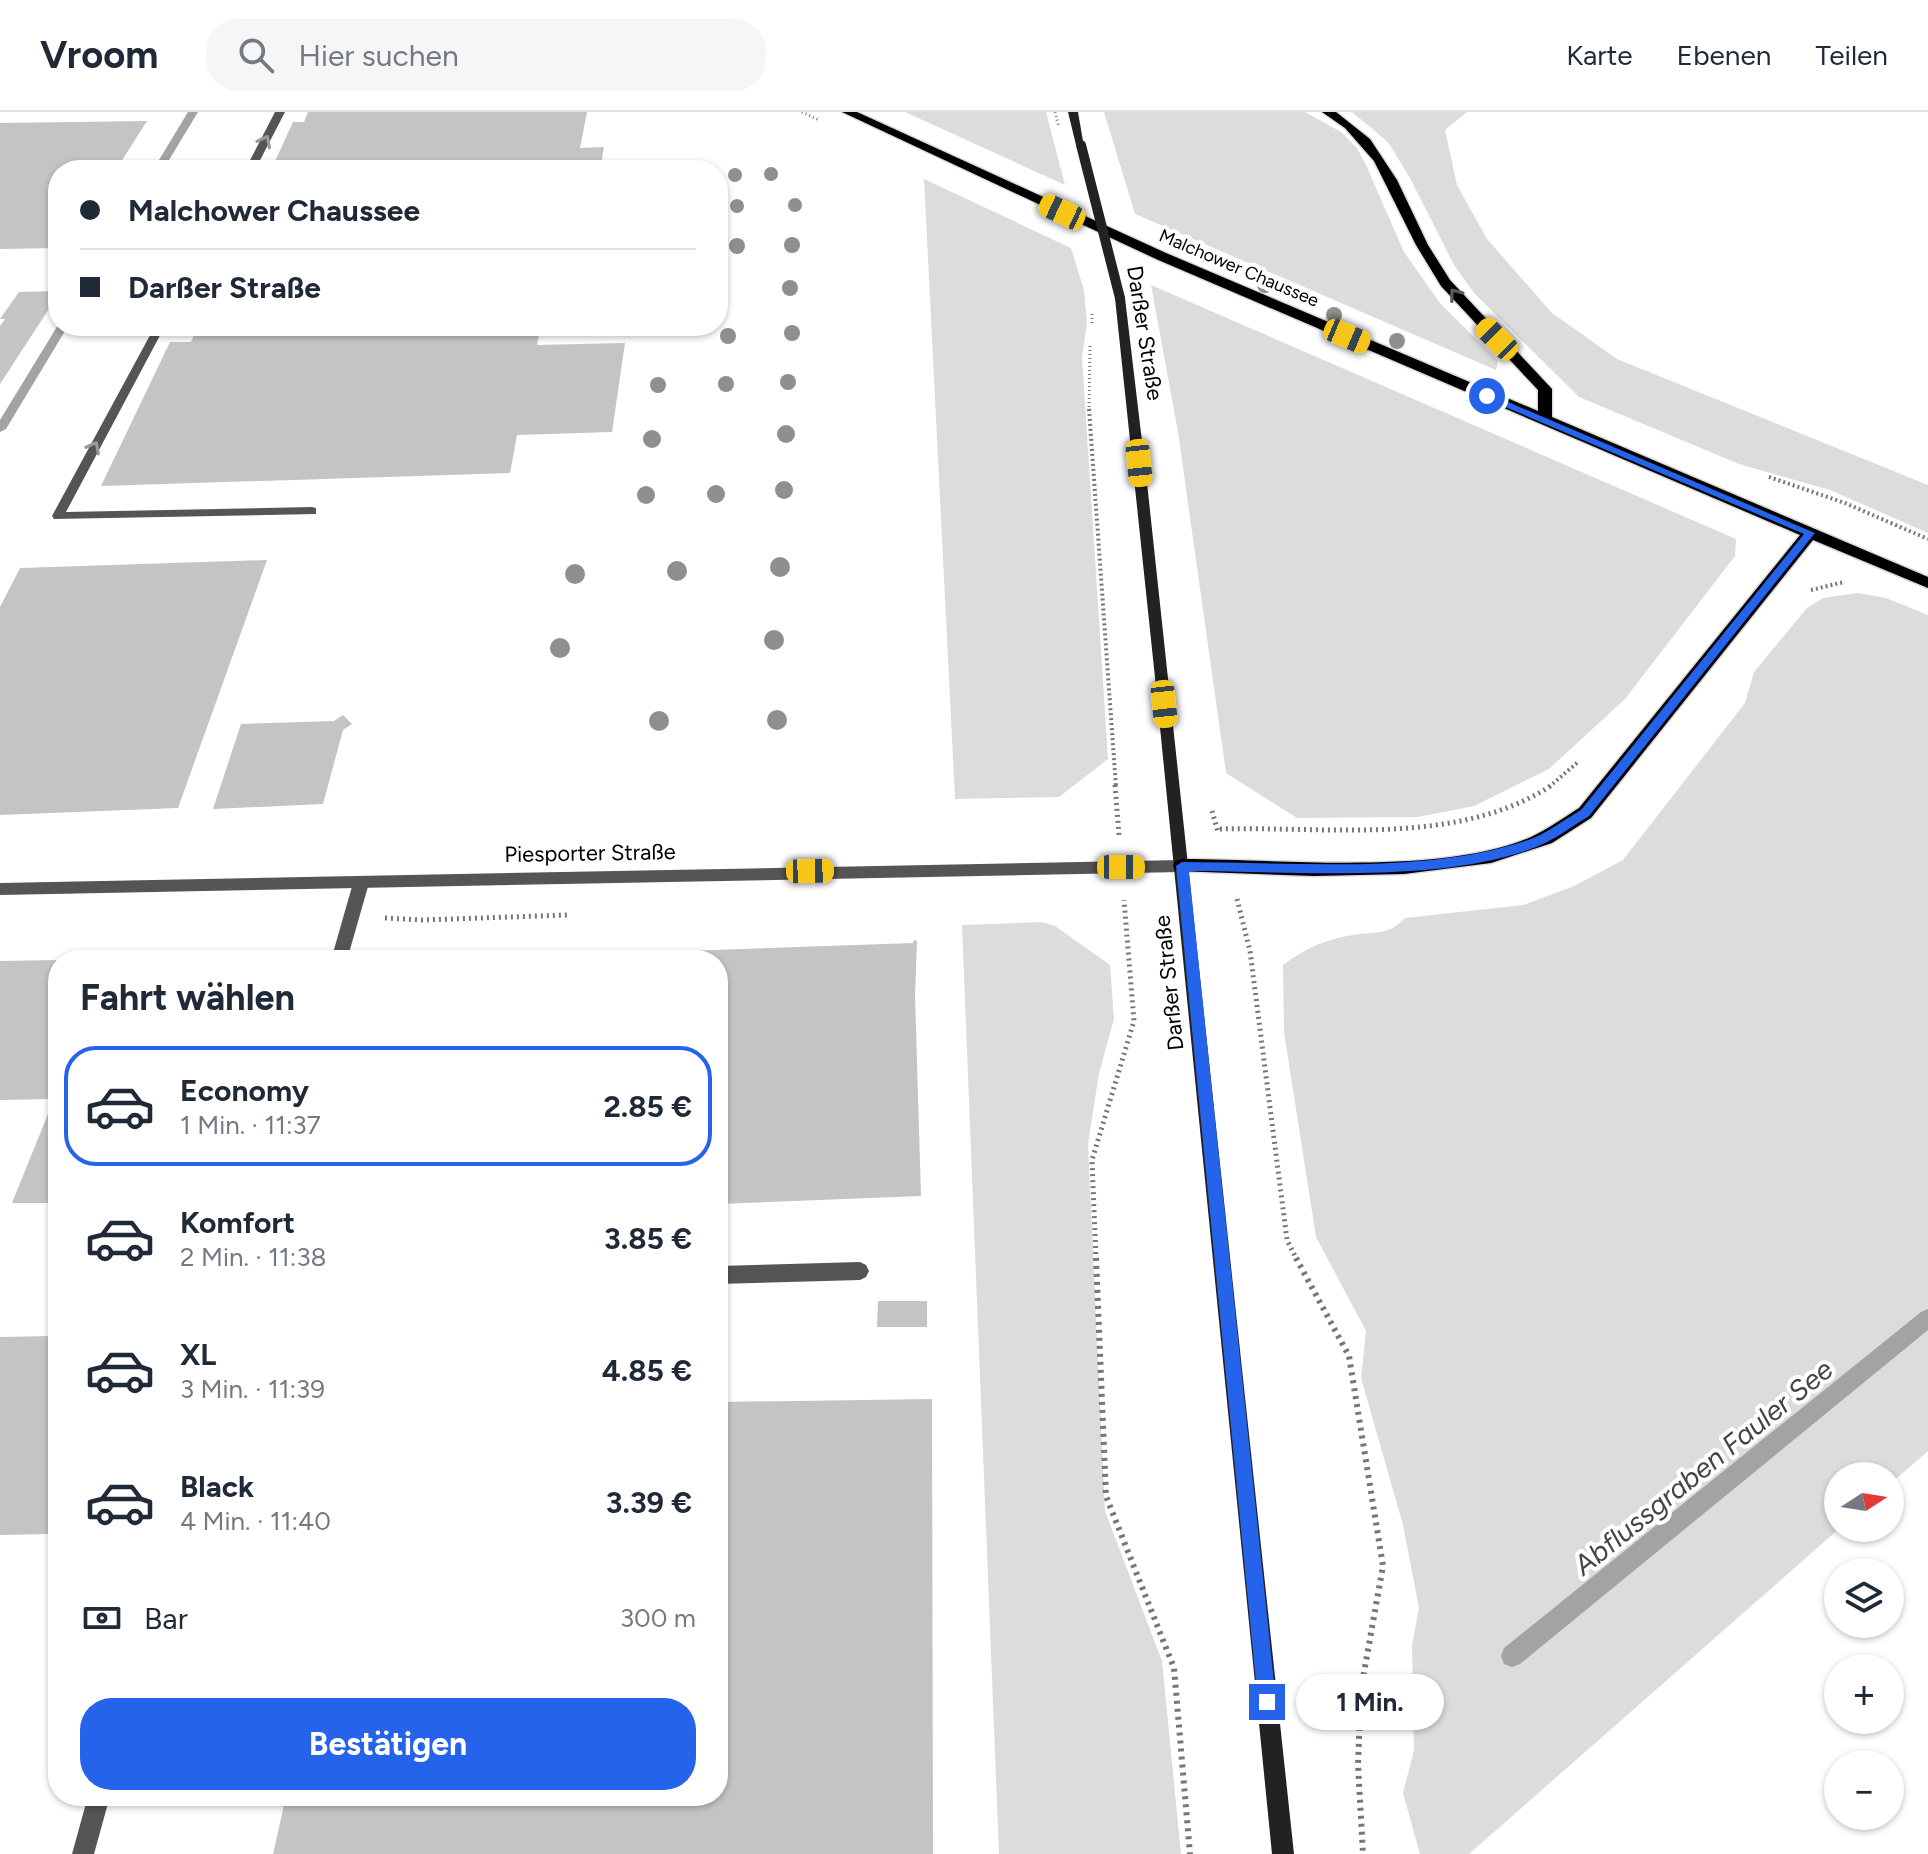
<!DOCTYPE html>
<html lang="de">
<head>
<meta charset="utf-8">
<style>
	:root { --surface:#fff; --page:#f6f6f7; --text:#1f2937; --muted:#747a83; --line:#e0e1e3; --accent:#2563eb }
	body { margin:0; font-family:Figtree,sans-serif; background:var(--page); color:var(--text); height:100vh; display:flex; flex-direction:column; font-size:30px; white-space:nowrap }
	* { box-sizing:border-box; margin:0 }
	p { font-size:26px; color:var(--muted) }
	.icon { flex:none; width:44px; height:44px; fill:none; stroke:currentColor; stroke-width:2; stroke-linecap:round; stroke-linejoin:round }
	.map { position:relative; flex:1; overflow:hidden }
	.drawer { position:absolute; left:48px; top:838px; width:680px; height:856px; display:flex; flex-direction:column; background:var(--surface); border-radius:32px; box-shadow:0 2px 6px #0004 }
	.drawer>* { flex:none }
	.banner { position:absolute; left:48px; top:48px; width:680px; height:176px; border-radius:32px; box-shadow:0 2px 6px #0004; display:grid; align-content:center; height:176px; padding:0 32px; background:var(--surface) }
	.needle { width:52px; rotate:78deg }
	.fabs { position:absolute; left:1824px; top:1350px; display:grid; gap:16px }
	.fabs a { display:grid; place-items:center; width:80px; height:80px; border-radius:50%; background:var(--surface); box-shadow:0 2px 6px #0004; font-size:40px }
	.end { position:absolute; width:36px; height:36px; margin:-18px; border:10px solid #2563eb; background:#fff; box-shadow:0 0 0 4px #fff }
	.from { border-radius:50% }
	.bubble { position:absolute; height:56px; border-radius:28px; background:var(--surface); box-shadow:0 2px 6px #0004; font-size:26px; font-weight:700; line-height:56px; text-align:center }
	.car { position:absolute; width:24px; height:48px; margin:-24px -12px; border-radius:10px; box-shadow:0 0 6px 2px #0007; background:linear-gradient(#f5c518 24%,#345 0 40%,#f5c518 0 76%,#345 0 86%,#f5c518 0) }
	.banner b { display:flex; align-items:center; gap:28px; height:76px; font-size:30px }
	.banner b+b { border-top:2px solid var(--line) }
	.banner i { width:20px; height:20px; background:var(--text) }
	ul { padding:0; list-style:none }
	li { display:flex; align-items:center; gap:24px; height:120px; margin:0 16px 12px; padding:0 16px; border:4px solid transparent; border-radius:32px }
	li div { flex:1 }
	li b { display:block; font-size:30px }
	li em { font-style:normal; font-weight:700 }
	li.current { border-color:var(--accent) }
	li>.icon { width:72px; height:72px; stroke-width:1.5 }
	h2 { padding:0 32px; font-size:36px; line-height:96px }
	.pay { display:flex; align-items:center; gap:20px; height:88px; padding:0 32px; font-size:30px }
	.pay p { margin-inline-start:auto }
	.cta { display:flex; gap:16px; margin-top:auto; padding:16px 32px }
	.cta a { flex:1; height:92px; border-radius:32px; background:var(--accent); color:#fff; font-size:32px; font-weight:700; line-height:92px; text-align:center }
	header { display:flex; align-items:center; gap:48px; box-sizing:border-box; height:112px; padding:0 40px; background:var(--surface); border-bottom:2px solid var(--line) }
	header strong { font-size:38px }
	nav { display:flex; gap:44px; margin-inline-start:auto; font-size:28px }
	.search { width:560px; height:72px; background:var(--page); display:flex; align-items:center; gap:20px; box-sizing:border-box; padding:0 28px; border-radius:32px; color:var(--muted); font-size:30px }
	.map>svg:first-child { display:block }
	.green { fill:#dcdcdc }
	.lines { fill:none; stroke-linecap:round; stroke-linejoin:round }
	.stream { fill:#a3a3a3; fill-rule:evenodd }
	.building { fill:#c4c4c4 }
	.primary-casing { stroke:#dbdbdb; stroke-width:3 }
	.path-far3 { stroke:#777; stroke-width:3; stroke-dasharray:1 3; stroke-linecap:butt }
	.path-far2 { stroke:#777; stroke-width:4; stroke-dasharray:2 3; stroke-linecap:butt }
	.path-far1 { stroke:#777; stroke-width:5; stroke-dasharray:2 4; stroke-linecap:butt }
	.path { stroke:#777; stroke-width:6; stroke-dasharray:3 5; stroke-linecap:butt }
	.service { fill:#555; fill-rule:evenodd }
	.minor { fill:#555; fill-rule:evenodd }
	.tertiary { fill:#555; fill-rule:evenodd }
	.secondary { fill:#222; fill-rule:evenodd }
	.primary { fill:#000; fill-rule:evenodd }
	.path-bridge { stroke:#777; stroke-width:3; stroke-dasharray:1 3; stroke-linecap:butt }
	.secondary-bridge { stroke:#222; stroke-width:10 }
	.tree { fill:#8f8f8f }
	.oneway { stroke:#999 }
	.oneway2 { stroke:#595959 }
	.route { fill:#2563eb }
	.labels { text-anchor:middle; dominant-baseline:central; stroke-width:8; stroke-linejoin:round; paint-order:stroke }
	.far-street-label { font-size:18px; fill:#000; stroke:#fff }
	.street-label { font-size:22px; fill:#000; stroke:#fff }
	.near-water-label { font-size:28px; font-style:italic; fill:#444; stroke:#fff }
</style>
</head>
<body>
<header>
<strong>Vroom</strong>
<div class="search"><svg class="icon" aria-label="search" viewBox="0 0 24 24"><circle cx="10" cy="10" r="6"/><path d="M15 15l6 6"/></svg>Hier suchen</div>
<nav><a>Karte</a><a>Ebenen</a><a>Teilen</a></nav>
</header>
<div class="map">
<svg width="1928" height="1742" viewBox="0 0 1928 1742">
	<rect width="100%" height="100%" fill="#fff"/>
	<g class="green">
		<path d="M905,0H1046L1065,73Z"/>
		<path d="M1104,0H1305L1341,20L1357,36L1366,53L1404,140L1440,191L1498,249L1496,258L1135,102Z"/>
		<path d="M1352,0H1467L1445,18L1457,73L1487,127L1552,201L1617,247L1928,373V421L1830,378L1739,352L1579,285L1474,181L1454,153L1410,66L1388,30Z"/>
		<path d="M924,67L1071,136L1084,178L1087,211L1082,245L1108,647L1059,685L955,687Z"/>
		<path d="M1151,173L1736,427L1735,444L1625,587L1549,657L1474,694L1418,705L1297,706L1226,661L1178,320Z"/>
		<path d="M1858,481L1886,486L1928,503V1339L1890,1372V1364H1838V1416H1840L1469,1742H1420L1403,1681L1414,1638L1412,1533L1419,1496L1403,1413L1361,1266L1366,1219L1316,1125L1284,920L1283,853C1304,837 1326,827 1353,823C1376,819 1388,824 1405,806L1523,793L1574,774L1623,748L1745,591L1754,560L1807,496L1823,486Z"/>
		<path d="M1042,810L1055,814L1110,853L1114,907L1099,961L1088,1032L1105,1399L1162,1549L1181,1742H999L962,813Z"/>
	</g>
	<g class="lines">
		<g class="stream">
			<path d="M188,0H198L163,58H153Z"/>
			<path d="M58,213L68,214L6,317L0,320V308Z"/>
			<path d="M1928,1197V1218L1520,1552L1512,1555L1504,1552L1501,1544L1504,1536L1921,1200Z"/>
		</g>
	</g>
	<g class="building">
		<path d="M308,0H587L580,36L604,35L600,58H271L293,10H304Z"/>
		<path d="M147,9L116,58H58V136L0,137V11Z"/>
		<path d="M58,179V183L0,272V214L5,207H0L19,180Z"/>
		<path d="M198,214H541L537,233L625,231L612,320L517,323L510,361L101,374L170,230H191Z"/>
		<path d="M267,448L178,696L0,703V495L20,456Z"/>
		<path d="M343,603L352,612L343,618L323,692L213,697L241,612L334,609Z"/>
		<path d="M914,828L917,829L915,883L921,1084L718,1092V848H615L616,839L659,838L658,840L913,831Z"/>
		<path d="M58,848V1091H12L54,987L0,988V849Z"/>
		<path d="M878,1189H927V1215H877Z"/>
		<path d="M58,1205V1405L52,1422L0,1423V1225L51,1224Z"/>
		<path d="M932,1287L933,1742H273L286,1684H718V1290Z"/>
	</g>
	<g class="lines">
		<g class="primary-casing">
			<path id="primary" d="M842,0H857L1166,141L1538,299V278L1441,174L1416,133L1374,49L1345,16L1322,0H1336L1370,27L1397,68L1428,133L1450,168L1552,277V305L1928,465V476L1813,428L1591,706L1552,731L1491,751L1404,762L1314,764L1175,759L1173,754L1175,749L1182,747C1281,747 1441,764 1531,725C1548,717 1563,706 1579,696L1800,423L1156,147Z"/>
		</g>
		<g class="path-far3">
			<path d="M802,0L819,8"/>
			<path d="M1089,299L1090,234"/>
		</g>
		<g class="path-far2">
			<path d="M1089,297L1116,675"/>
			<path d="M1769,365L1845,391L1928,427"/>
			<path d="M1811,478L1844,470"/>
			<path d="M1549,675L1578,650"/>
		</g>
		<g class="path-far1">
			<path d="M1115,673L1119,723"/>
			<path d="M1212,699L1218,720"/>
			<path d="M1220,717C1327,714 1458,735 1552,673"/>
			<path d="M1237,787L1250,839L1287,1128L1297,1148"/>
			<path d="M385,806L422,808L567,803"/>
			<path d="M1096,1148L1092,1048L1134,909L1124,788"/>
		</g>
		<g class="path">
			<path d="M1096,1146L1106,1384L1174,1556L1190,1742"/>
			<path d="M1296,1146L1349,1244L1383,1454L1361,1577L1358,1652L1363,1742"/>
		</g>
		<g class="service">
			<path d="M275,0H285L255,58H245Z"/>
			<path d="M155,214H165L66,400L312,395L316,396V402L54,407L52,404Z"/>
			<path d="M860,1150L866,1153L869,1159L866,1165L860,1168L718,1172V1154Z"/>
		</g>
		<g class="minor">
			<path d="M361,765L369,771L347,848H331L353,771Z"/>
			<path d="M88,1684H110L94,1742H72Z"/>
		</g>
		<path class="tertiary" d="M1182,748L1190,754L1182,760L0,783V771Z"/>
		<g class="secondary">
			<path d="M1068,0H1078L1084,35L1076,33Z"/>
			<path d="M1120,183L1125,186L1148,380L1294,1742H1272L1156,575L1115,186Z"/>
		</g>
		<use href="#primary" class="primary"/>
		<g class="path-bridge">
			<path d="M1055,0L1059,15"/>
			<path d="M1092,202V213"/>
		</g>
		<path class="secondary-bridge" d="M1081,33L1120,186"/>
	</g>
	<g class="tree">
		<circle cx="771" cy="62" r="7"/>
		<circle cx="735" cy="63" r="7"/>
		<circle cx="795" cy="93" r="7"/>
		<circle cx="737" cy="94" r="7"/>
		<circle cx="792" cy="133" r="8"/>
		<circle cx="737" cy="134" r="8"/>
		<circle cx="1265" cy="173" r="8"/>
		<circle cx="790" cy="176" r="8"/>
		<circle cx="1334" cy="203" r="8"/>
		<circle cx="792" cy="221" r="8"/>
		<circle cx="728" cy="224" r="8"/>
		<circle cx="1397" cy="229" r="8"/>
		<circle cx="788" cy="270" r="8"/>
		<circle cx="726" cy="272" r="8"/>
		<circle cx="658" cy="273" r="8"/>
		<circle cx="786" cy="322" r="9"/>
		<circle cx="652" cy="327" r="9"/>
		<circle cx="784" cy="378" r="9"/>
		<circle cx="716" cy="382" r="9"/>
		<circle cx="646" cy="383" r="9"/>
		<circle cx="780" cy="455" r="10"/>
		<circle cx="677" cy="459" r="10"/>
		<circle cx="575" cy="462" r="10"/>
		<circle cx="774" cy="528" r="10"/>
		<circle cx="560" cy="536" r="10"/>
		<circle cx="777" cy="608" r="10"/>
		<circle cx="659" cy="609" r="10"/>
	</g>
	<defs><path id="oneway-chevron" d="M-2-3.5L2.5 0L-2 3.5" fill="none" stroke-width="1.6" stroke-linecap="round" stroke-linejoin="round" transform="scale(2)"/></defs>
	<g class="oneway">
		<use href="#oneway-chevron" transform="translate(265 29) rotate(-63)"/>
		<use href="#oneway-chevron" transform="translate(94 335) rotate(-62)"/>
	</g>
	<use class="oneway2" href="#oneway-chevron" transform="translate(1455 182) rotate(-127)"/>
	<path class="route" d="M1487,281L1815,421L1589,704C1572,714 1555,728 1536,735C1441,772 1291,759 1189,759L1276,1590L1273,1597L1267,1599L1261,1597L1258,1590L1176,754L1182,750C1290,750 1426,763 1528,728C1546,722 1564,708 1581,698L1804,422L1484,286Z"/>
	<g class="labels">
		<g class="far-street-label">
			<text transform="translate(1239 156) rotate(23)">Malchower Chaussee</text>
		</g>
		<g class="street-label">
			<text transform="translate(1145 221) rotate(81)">Darßer Straße</text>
			<text transform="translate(590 741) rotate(-1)">Piesporter Straße</text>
			<text transform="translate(1169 871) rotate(-96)">Darßer Straße</text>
		</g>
		<g class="near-water-label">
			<text transform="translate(1703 1355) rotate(-39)">Abflussgraben Fauler See</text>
		</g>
	</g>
</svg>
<div class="fabs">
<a><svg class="needle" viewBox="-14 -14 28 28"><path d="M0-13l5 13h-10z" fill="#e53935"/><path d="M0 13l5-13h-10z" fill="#747a83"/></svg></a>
<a><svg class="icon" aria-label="layers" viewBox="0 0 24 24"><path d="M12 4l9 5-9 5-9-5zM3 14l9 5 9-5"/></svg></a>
<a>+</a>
<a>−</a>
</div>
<i class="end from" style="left:1487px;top:284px"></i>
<i class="end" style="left:1267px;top:1590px"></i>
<div class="bubble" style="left:1296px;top:1562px;width:148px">1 Min.</div>
<i class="car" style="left:1062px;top:100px;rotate:295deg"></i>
<i class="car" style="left:1347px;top:224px;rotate:113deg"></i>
<i class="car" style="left:1497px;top:227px;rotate:315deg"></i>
<i class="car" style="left:1139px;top:351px;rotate:174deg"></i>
<i class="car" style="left:1164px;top:592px;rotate:174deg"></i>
<i class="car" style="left:1121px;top:755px;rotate:90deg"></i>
<i class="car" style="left:810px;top:759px;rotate:89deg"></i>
<div class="banner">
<b><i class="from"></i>Malchower Chaussee</b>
<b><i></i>Darßer Straße</b>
</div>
<section class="drawer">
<h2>Fahrt wählen</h2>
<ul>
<li class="current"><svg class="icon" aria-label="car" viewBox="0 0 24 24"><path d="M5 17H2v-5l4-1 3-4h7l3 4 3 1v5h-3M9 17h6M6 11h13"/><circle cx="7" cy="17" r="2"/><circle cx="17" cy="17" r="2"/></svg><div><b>Economy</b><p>1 Min. · 11:37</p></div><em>2.85 €</em></li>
<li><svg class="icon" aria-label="car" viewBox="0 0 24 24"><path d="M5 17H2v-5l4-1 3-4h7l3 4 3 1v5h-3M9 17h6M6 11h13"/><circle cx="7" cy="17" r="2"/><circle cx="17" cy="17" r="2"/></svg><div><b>Komfort</b><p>2 Min. · 11:38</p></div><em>3.85 €</em></li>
<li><svg class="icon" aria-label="car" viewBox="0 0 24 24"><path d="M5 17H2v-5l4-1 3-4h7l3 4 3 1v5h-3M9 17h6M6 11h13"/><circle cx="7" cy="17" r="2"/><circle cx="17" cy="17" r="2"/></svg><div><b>XL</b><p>3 Min. · 11:39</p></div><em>4.85 €</em></li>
<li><svg class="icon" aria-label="car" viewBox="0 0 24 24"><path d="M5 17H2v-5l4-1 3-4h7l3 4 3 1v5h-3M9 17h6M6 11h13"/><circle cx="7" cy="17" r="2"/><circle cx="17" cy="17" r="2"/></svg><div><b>Black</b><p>4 Min. · 11:40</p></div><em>3.39 €</em></li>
</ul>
<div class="pay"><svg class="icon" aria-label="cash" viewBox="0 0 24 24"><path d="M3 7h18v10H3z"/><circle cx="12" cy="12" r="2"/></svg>Bar<p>300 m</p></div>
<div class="cta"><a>Bestätigen</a></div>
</section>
</div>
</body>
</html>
